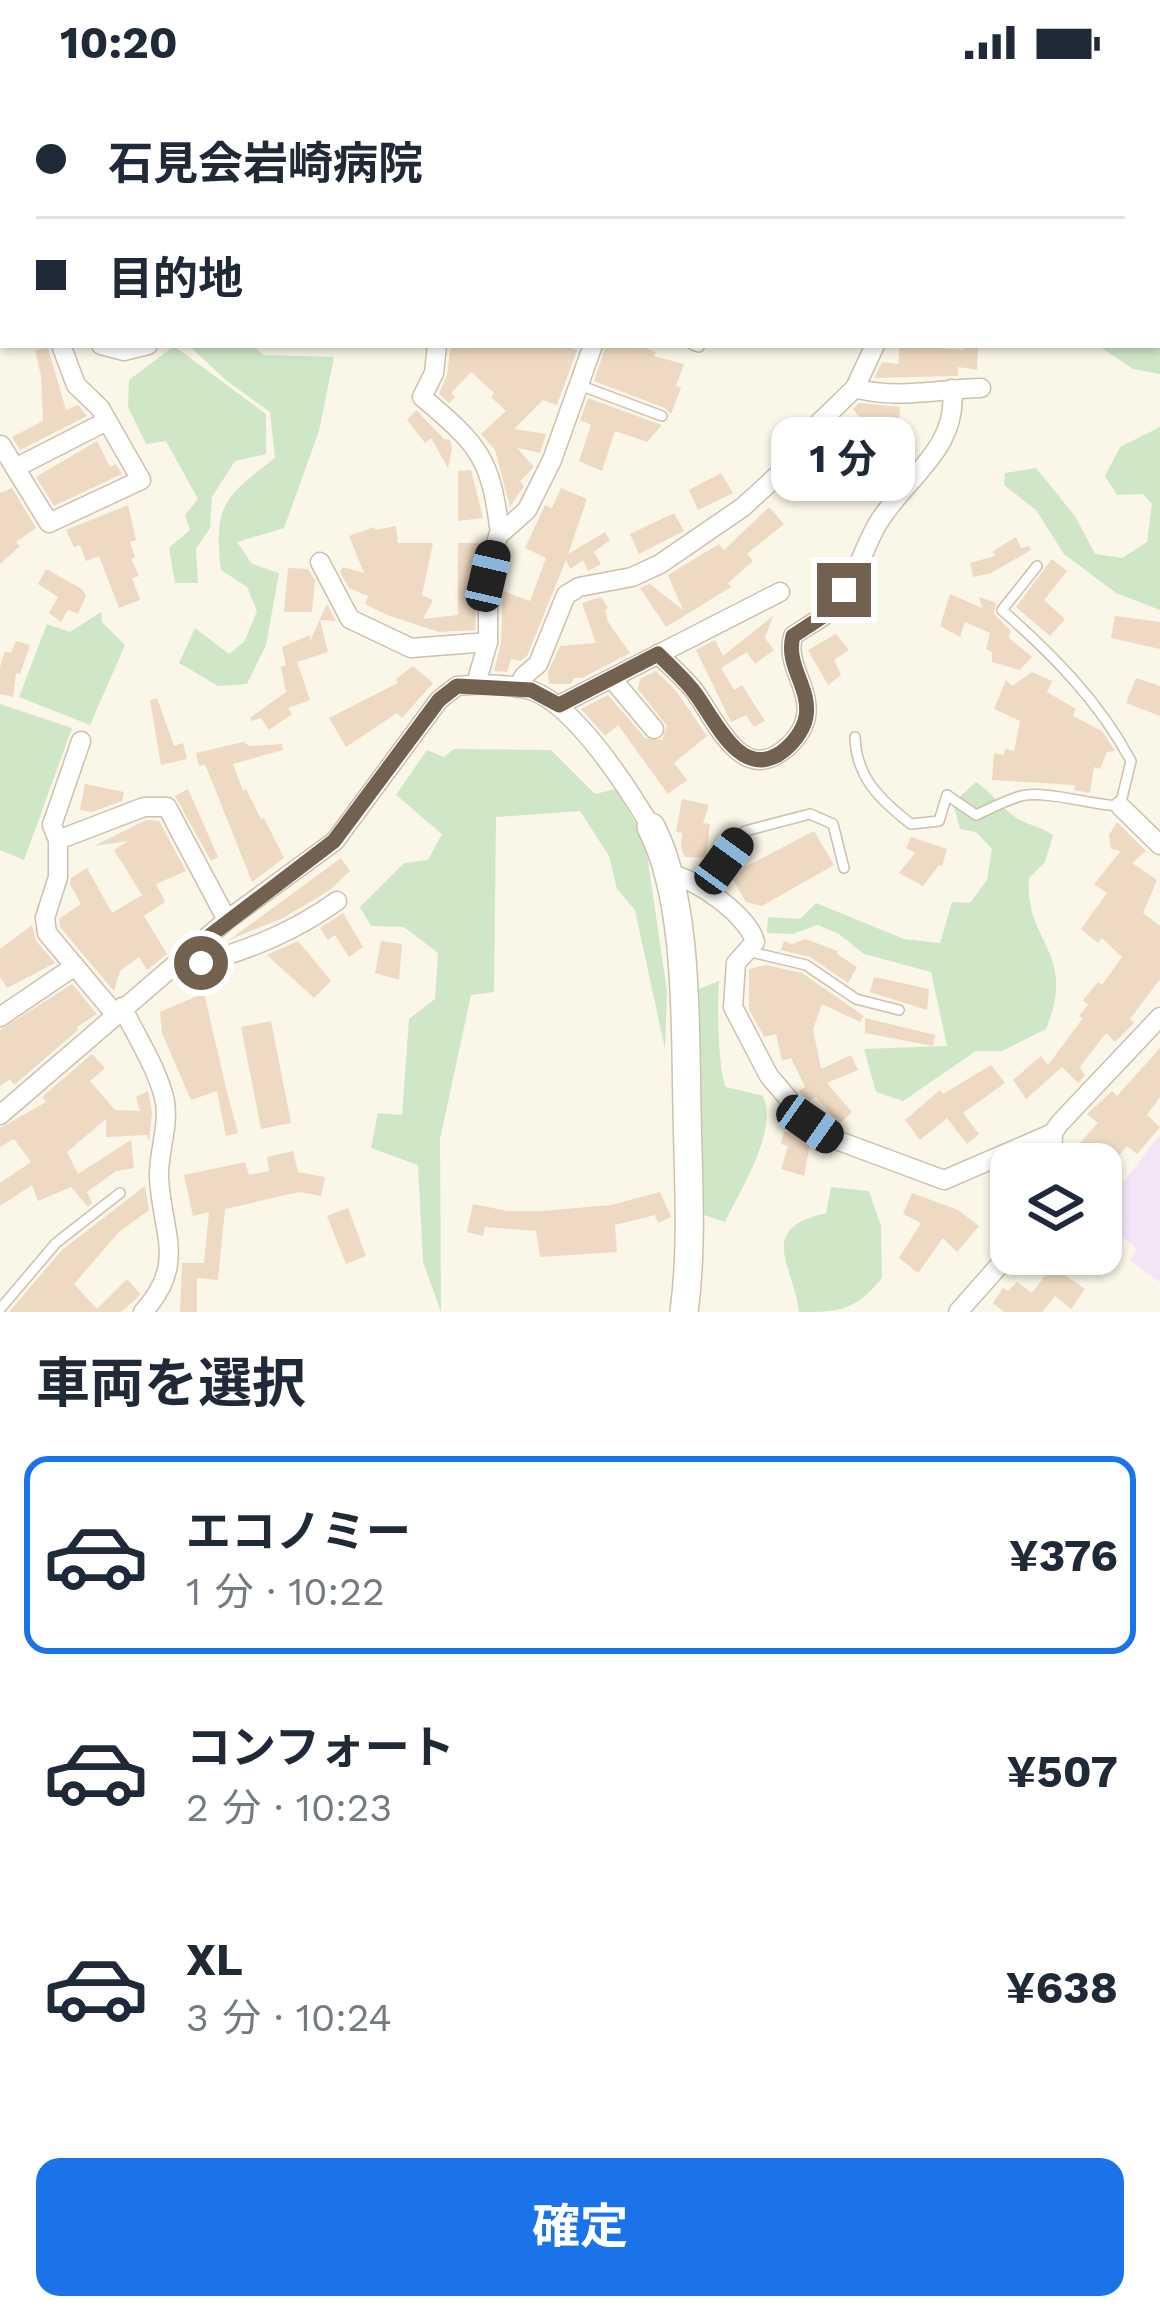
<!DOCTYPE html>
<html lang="ja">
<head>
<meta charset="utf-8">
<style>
	:root { --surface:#fff; --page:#f6f6f7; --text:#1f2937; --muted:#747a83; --line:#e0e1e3; --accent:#1a73e8 }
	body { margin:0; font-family:"Work Sans","Noto Sans JP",sans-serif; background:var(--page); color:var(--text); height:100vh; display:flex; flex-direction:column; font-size:45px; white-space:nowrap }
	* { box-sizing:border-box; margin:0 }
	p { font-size:39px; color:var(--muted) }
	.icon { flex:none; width:66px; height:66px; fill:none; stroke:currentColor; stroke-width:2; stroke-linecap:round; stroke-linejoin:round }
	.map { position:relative; height:1228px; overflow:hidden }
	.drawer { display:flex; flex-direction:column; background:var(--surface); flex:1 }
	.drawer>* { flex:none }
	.banner { position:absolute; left:0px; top:0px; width:1161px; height:264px; box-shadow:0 3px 9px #0004; display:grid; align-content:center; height:264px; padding:0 36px; background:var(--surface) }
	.fabs { position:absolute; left:990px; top:1059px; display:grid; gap:24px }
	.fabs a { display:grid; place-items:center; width:132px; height:132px; border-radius:24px; background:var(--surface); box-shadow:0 3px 9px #0004; font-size:60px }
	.end { position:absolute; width:54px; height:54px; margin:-27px; border:15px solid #72614e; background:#fff; box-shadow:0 0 0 6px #fff }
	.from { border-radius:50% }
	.bubble { position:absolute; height:84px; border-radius:24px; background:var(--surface); box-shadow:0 3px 9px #0004; font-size:39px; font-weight:700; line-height:84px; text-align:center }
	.car { position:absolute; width:36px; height:72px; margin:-36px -18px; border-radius:15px; box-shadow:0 0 9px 3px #0007; background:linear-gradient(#222 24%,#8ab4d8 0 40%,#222 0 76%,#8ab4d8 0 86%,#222 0) }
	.banner b { display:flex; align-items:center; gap:42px; height:114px; font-size:45px }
	.banner b+b { border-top:3px solid var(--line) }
	.banner i { width:30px; height:30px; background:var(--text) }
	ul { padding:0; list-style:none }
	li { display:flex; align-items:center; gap:36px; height:198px; margin:0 24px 18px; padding:0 12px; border:6px solid transparent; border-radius:24px }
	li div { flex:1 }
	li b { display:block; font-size:45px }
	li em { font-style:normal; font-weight:700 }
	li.on { border-color:var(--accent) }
	li>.icon { width:108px; height:108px; stroke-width:1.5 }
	h2 { padding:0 36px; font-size:54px; line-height:144px }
	.cta { display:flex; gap:24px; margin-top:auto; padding:24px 36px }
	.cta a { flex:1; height:138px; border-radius:24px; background:var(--accent); color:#fff; font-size:48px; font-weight:700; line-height:138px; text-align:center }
	.status { display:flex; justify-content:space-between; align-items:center; height:84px; padding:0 60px; background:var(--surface); direction:ltr }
	.status svg { height:33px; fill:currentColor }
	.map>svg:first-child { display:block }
	.education { fill:#f3e4f7 }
	.green { fill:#cfe7c7 }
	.building { fill:#eedac2 }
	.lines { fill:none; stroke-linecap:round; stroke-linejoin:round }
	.lane-casing { stroke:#ccc0ae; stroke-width:12 }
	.street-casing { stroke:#ccc0ae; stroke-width:21 }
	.secondary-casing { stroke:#cec1ac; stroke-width:30 }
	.lane { stroke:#fff; stroke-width:9 }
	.street { stroke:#fff; stroke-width:18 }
	.secondary { stroke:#fff; stroke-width:27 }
	.route { stroke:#72614e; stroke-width:15 }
</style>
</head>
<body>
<div class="status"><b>10:20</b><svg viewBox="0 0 49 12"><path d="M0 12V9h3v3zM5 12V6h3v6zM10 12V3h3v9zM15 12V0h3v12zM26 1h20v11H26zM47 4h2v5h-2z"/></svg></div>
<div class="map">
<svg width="1160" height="1228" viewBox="0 0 1160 1228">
	<rect width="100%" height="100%" fill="#faf6e8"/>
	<path class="education" d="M1160,1051V1198L1130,1176L1137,1165L1114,1145L1124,1133L1108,1118Z"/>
	<g class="green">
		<path d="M1160,110V290L1133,285L1097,261H1158Z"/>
		<path d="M188,261H252L264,271L334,273L319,347L284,444L237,458L252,480L279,489L266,561L247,600L218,602L179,579L195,544L229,570L244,558L257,527L247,503L221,486C213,421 225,412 275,374L270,328L227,297Z"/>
		<path d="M174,262L266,330V370L235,377L212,413L210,444L196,465L198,499H175L169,464L190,446L185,431L198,415L166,357L146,360L128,323L129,296Z"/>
		<path d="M1160,343V526L1116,509L1064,470L1036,426L1004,401L1005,389L1036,384L1075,432L1095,470L1122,474L1147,458L1152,420L1143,410L1117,411L1105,392L1120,363Z"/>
		<path d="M101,528L102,538L125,561L90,641L19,613L47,540L70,548Z"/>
		<path d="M0,620L72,644L24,776L0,766Z"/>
		<path d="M454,665L551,666L595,710L616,705L645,756L667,908L665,965L635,826L617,805L609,772L580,727L496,733L494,908L471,911L440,1055L441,1228L423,1178L418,1081L371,1064L378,1029L402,1031L409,935L435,915L438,869L404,843L371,842L360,823L404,779L428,776L442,750L396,711L427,666L444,673Z"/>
		<path d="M976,698C991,708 1001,723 1015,733C1027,741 1041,742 1053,751L1045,778L1029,794C1024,859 1078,867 1046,945L1002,967H976L903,1017L876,1008L864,965L947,962L931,888L864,870L839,850L818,841L792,850L767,849L768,833L800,835L816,819L904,855L940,859L952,818L970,819L987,796L992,765L976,748L960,745L953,719Z"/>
		<path d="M719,897C717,919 718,986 726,1003L763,1012C779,1045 740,1107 725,1138L704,1131L699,905Z"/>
		<path d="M831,1103L869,1107L881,1142L882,1194C855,1227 840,1228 799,1228C794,1182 755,1145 826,1129Z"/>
	</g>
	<g class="building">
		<path d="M455,261H562L577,266L557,321L543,316L514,345L546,350L540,369L517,364L534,383L520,397L524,402L510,423L495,366L481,350L506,327L491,313L494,309L471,288L451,309L455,313L449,319L439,310L447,291L450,267Z"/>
		<path d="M606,261H648L647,265L656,268L654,272L684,280L676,302L681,304L671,330L665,324L594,297Z"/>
		<path d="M900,261L964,266V263H978L977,286L958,283V292L874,294L882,278L898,280Z"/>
		<path d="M48,264L66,326L78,321L87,332L20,366L12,353L43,337L41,292L35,266Z"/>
		<path d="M588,314L659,340L662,341L647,358L615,347L602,387L579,377L591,341L580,336Z"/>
		<path d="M859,319L900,323L899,337L894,338V347L880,359L853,325Z"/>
		<path d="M416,326L444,355L450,356L452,364L448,384L431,354L425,359L407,336Z"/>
		<path d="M832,345L857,367L828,402L811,384L808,388L799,382Z"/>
		<path d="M97,357L110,383L116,380L122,390L54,422L36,393Z"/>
		<path d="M471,386L483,434L458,437V387Z"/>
		<path d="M721,389L733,409L698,426L689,406Z"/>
		<path d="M12,404L36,444L16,458L20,462L0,480V409Z"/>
		<path d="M561,404L587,415L568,470L605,448L610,456L594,468L601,480L588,487L583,476L570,485L566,476L527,572L520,577L511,575L507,588L494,587L501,559L503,507L530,517L546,474L525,464L545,421L552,424Z"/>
		<path d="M128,421L136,456L130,458L135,473L131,475L139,492L132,494L140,516L119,524L99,472L86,477L80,461L74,463L66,446Z"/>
		<path d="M769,423L784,440L747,470L753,477L728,499L731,503L666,543L640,504L650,500L683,526L668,491L719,460L724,466Z"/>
		<path d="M674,429L684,447L639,470L630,450Z"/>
		<path d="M396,442L398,459H433L422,511L433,516L423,535L458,531V459H479L475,546L439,548L387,531L365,520L368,512L349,504L340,488L343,483L364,489L349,452L374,443L375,446Z"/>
		<path d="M1016,453L1021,464L1029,462L1031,466L991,489L973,493L970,479L995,472L993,467Z"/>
		<path d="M1052,475L1067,487L1044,516L1065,535L1050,552L1016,523Z"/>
		<path d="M288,484L308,485L315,497L312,528H284Z"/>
		<path d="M46,485L82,505L86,512L78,530L68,526L61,538L49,529L58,513L38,500Z"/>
		<path d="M950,510L982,524L979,513L996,519L994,530L1010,546L1009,554L1032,573L1020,586L992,578V568L986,565L990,549L965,538L960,553L940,542Z"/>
		<path d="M601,513L608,524L605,526L608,538L630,569L582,594H574L571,600H549L548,588L560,562L596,559L582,519Z"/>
		<path d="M327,520L336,537L320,536L328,568L297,578L310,616L288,624L292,630L269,646L261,634L252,637L250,634L286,608L281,583L286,581L282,563L310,551L309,559Z"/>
		<path d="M773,532L765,554L774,566L755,580L747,568L721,584L734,606L742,601L765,637L754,643L746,631L731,638L696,566L715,556L723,572Z"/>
		<path d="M1115,532L1160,538V565L1111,554Z"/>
		<path d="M836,550L849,566L834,576L841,591L828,601L808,566Z"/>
		<path d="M16,557L30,561L20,590L16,589L13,613L0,610V583L5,567L11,569Z"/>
		<path d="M413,582L433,599L402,634L397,629L346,663L329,634L398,599L396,595Z"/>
		<path d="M656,587L676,607L707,652L674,679L687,696L668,710L618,641L605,652L581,625L608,611L645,654L662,656L667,642L638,605L640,595Z"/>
		<path d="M1032,588L1052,597L1047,608L1076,625L1073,632L1102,647L1115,667L1107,668L1100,685L1094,683L1090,709L1074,706L1075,701L992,696L994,669L1004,671L1005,665L1014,667L1020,637L994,625L1006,596L1012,602Z"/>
		<path d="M1136,594L1160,602V632L1126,619Z"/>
		<path d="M157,614L174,662L183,659L187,675L161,681L150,616Z"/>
		<path d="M243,658L250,662L282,660L283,666L233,680L243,707L246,705L261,735L264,734L284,774L252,798L205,680L199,682L196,669Z"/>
		<path d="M85,700L124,708L122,717L92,728L80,726Z"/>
		<path d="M188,705L218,773L211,777L175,712Z"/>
		<path d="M682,715L709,721L703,739L710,740L706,774L685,773L681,764L682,749L676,748Z"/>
		<path d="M146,736L159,737L186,787L156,800L165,818L144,832L167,870L147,886L139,873L120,887L114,907L60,843L59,835L81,820L70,800L71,794L87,784L112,829L142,811L114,766L128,757L94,762Z"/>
		<path d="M1117,738L1146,767L1132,779L1157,796L1143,829L1160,842V895L1130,935L1134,939L1115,958L1106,949L1080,983L1085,992L1078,999L1062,983L1026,1015L1013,996L1041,972L1048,981L1083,934L1079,932L1088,921L1083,916L1098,898L1102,901L1122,873L1102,854L1098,859L1081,845L1107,809L1094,800L1121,767L1111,765L1109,751Z"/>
		<path d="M814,747L834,781L762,822L746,818L730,791Z"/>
		<path d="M911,753L947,765L942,782L939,781L923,802L899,789L915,769L906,764Z"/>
		<path d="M341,774L350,787L330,806L283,834L229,856Z"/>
		<path d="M343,829L363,863L349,873L335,851L328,856L320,844Z"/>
		<path d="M32,841L36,857L55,879L7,904L0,893V865Z"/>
		<path d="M805,855L838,867L837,870L857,883L848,899L810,873L781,866L784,857L792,860Z"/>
		<path d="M298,857L331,897L314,914L267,871Z"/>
		<path d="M381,857L402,860L399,896L375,889Z"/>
		<path d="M766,881L802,889L864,932L860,938L822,920L813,945L821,985L851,971L858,986L827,999L852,1028L839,1040L816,1013L808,1017L799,1007L805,1003L791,974L782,977L776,950L764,953L749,925V885Z"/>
		<path d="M874,893L929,905L927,926L870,908Z"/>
		<path d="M72,900L97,930L77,943L78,946L14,1001L10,995L0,1002V946Z"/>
		<path d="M204,909L226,1004L238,1049L226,1052L217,1007L191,1016L162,949L160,928Z"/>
		<path d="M865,934L935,951L933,962L865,949Z"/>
		<path d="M271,937L291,1039L261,1045L241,943Z"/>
		<path d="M1160,964V1013L1147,1031L1160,1043L1137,1070L1127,1062L1101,1094V1080H1066V1068L1070,1070L1098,1039L1087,1030L1112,1007L1117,1012Z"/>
		<path d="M92,970L105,984L90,997L115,1026L140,1027L136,1013L148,1007L152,1028L149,1058L147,1051L106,1053V1035L67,1068L78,1090L131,1056L134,1084L116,1087L87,1108L92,1119L88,1123L71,1103L38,1117L32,1101L0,1122V1099L31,1078L14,1055L0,1063V1044L46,1018L42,1013Z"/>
		<path d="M991,981L1005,999L963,1029L979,1050L967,1060L947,1034L920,1056L905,1036L940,1006L943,1010Z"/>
		<path d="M784,1047L801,1050L810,1060L804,1092L781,1085L788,1062L781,1060Z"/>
		<path d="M293,1067L298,1088L325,1093L321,1112L299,1108L225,1125L218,1196L197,1194V1228H180L182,1179H204L209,1128L193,1132L184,1091L245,1078L249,1091L269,1087L267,1073Z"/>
		<path d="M145,1102L149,1126L119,1148L74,1200L97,1225L127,1195L140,1210L136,1215L121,1228H9L62,1166Z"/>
		<path d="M660,1108L671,1133L658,1139L655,1131L615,1141L617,1168L540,1173L536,1147L485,1143L483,1152L467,1148L473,1120L507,1127H543L611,1121Z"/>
		<path d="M912,1109L958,1126L979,1142L957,1168L943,1154L918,1189L899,1174L921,1139L903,1130Z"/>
		<path d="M348,1124L366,1172L346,1180L327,1132Z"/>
		<path d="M1052,1182L1085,1205L1071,1225L1055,1212L1042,1228H1004L993,1219L1003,1204L1008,1207L1017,1198L1032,1209Z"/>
	</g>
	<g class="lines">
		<g class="lane-casing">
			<g id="lane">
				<path d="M101,0L102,3"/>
				<path d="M1136,3L1139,0"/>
				<path d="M1158,98L1160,96"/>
				<path d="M693,261L699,263"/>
				<path d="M579,301L662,332"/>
				<path d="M855,653C856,693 880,716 911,740L939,737L947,711L976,731C990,725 1006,716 1021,712C1045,706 1092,721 1120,722L1131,677C1099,617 1052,570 1002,526L1037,482"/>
				<path d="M704,806L745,747L810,730L833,740L844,784"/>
				<path d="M747,867L806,881L856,915L899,926"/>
				<path d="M0,1225L56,1159L120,1109"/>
			</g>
		</g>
		<g class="street-casing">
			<g id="street">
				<path d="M130,0L132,3"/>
				<path d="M0,64L3,67"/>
				<path d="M0,80L3,86"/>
				<path d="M101,261L124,267L148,261"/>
				<path d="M437,261L434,289L422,313C480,362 491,374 500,450"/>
				<path d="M855,304C897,316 938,305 981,304"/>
				<path d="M1,361L49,439L141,396L100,324L76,301L61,261"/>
				<path d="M15,384L107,337"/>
				<path d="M320,478L350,535L411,564L488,558"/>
				<path d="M658,570C669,581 682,592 692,604C712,628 737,696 778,670C791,662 803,648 806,633C811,603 785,582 793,552C805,543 822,535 832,525C854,501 861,469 877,441C904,394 959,366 952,305"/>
				<path d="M613,596L654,645"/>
				<path d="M476,600L488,558V492L498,452L527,426L552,376L593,261"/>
				<path d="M517,604L524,592L538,580L566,511L579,503L632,493L660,480L743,423L779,390L793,364L855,304L875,261"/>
				<path d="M559,621L780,508"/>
				<path d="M81,657L52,741L58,756V793L45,834L47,849L115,930"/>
				<path d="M1120,722L1160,761"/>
				<path d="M58,756L144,723H167L227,836"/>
				<path d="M669,790C694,793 749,832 755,858L736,879L733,923L769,992L810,1040L831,1054L944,1096L1053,1049"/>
				<path d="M186,870L201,879C251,865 295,847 337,817"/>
				<path d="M122,923C136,952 159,987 165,1018C169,1044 158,1069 159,1094C162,1149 187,1180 143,1228"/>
				<path d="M0,933L75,882"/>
				<path d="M0,1031L227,836L335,757L439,616L457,602C479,600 511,599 533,607C576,623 628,704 651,743"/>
				<path d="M1052,1080L1053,1049L1059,1040L1160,933"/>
				<path d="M958,1228L1011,1168"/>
			</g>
		</g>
		<g class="secondary-casing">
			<path id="secondary" d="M651,743C689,816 685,942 687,1025C688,1092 693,1162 684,1228"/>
		</g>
		<use href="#lane" class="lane"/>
		<use href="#street" class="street"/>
		<use href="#secondary" class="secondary"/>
	</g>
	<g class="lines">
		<path class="route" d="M201,879L186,870L334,757L439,616L457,602L531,606L559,621L658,570C669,581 681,592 691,604C712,628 737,696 779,670C791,662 803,648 806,633C811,603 785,582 793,552L831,527L844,506"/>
	</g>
</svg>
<div class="fabs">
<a><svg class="icon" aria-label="layers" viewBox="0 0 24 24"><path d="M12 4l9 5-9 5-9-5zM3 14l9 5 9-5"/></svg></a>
</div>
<i class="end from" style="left:201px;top:879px"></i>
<i class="end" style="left:844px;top:506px"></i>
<div class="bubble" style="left:771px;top:333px;width:144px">1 分</div>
<i class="car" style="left:488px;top:492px;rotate:13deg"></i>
<i class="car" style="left:724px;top:777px;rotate:36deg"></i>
<i class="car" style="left:810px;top:1040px;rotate:125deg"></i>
<div class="banner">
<b><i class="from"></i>石見会岩崎病院</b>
<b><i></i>目的地</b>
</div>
</div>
<section class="drawer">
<h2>車両を選択</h2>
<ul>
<li class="on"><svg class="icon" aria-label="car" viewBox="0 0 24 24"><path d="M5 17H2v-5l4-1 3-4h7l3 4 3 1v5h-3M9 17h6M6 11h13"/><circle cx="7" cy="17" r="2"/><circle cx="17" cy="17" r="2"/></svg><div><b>エコノミー</b><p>1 分 · 10:22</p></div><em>¥376</em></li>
<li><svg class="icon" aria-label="car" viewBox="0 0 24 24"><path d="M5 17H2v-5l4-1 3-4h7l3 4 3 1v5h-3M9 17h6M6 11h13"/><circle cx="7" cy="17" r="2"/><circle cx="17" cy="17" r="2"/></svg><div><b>コンフォート</b><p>2 分 · 10:23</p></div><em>¥507</em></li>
<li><svg class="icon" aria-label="car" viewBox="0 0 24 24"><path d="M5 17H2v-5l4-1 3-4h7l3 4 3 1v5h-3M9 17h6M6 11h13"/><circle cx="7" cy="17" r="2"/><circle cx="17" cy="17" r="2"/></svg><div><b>XL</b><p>3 分 · 10:24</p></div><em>¥638</em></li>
</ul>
<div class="cta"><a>確定</a></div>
</section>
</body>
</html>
